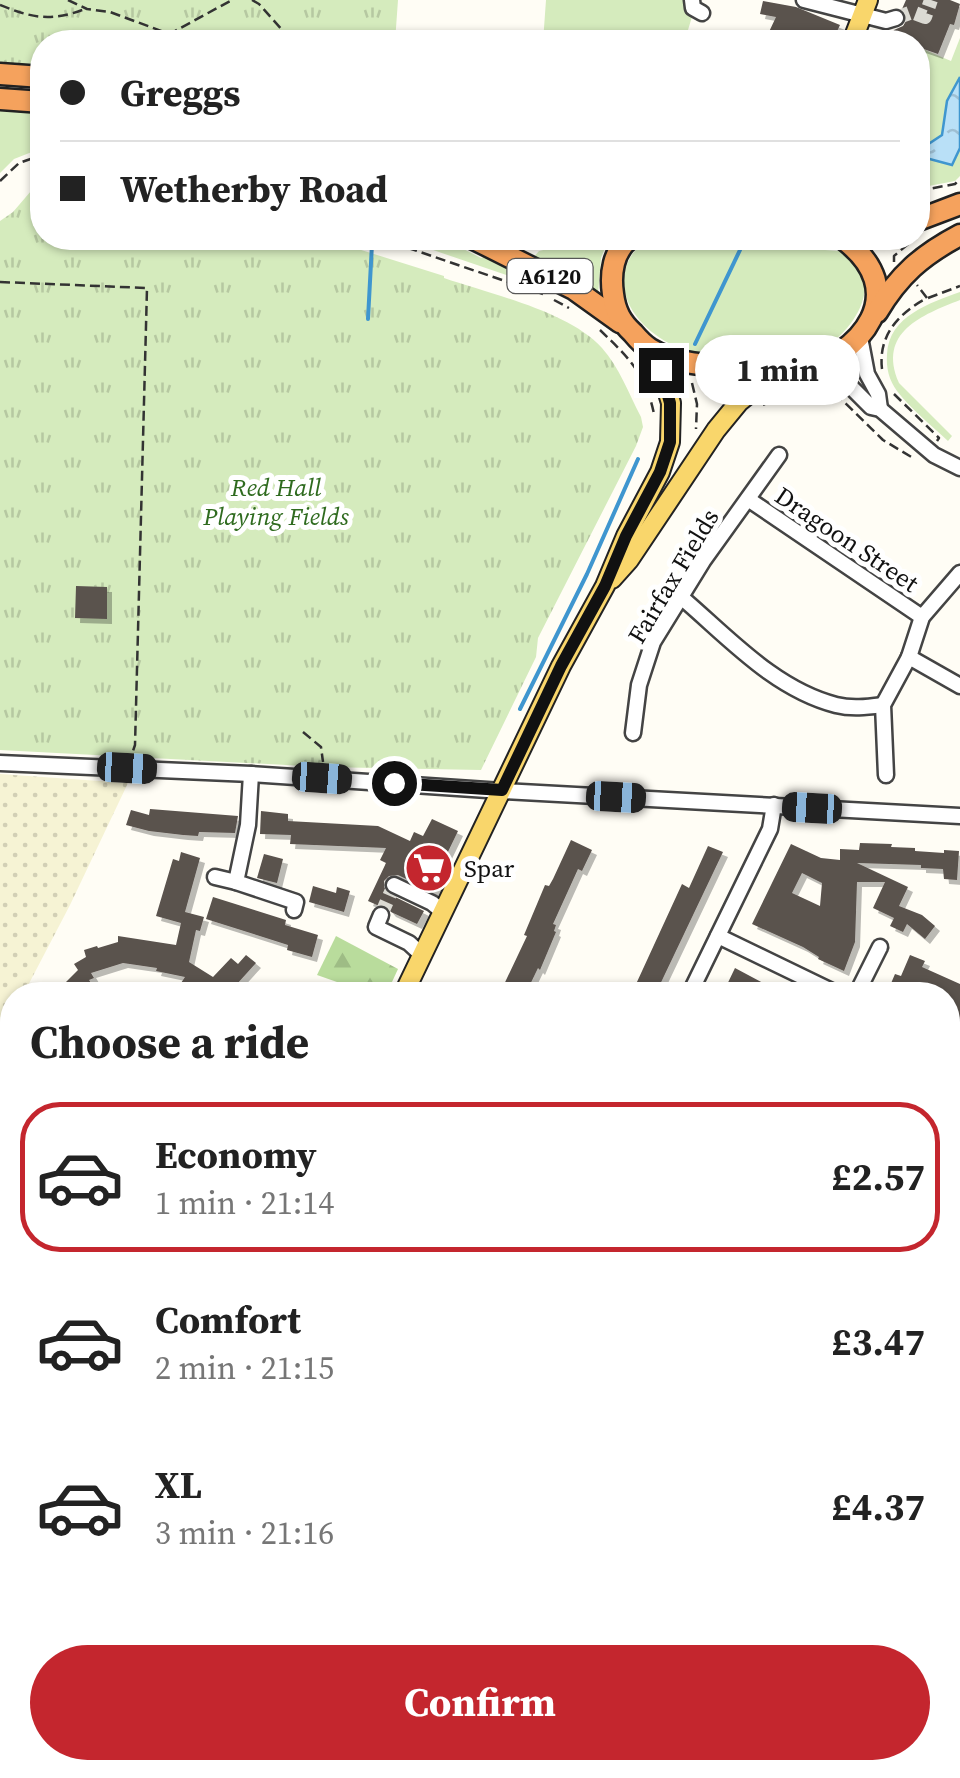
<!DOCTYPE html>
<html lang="en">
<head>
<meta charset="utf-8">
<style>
	:root { --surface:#fff; --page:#f6f6f6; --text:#222; --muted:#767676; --line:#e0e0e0; --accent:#c4262e }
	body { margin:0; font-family:"Source Serif 4",serif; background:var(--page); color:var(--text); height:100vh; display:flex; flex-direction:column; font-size:38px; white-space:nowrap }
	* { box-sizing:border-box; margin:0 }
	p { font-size:32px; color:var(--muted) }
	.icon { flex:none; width:55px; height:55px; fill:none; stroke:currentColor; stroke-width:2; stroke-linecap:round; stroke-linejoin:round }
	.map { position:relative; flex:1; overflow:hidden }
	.details { position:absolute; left:0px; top:982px; width:960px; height:798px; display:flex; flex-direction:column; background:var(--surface); border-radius:40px 40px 0 0; box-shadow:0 2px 8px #0004 }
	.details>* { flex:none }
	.banner { position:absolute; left:30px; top:30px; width:900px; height:220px; border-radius:40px; box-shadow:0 2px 8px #0004; display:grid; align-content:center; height:220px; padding:0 30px; background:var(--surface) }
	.end { position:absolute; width:45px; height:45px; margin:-22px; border:12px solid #111; background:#fff; box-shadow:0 0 0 5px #fff }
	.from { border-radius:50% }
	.bubble { position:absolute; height:70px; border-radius:35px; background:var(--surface); box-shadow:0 2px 8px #0004; font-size:32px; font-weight:700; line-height:70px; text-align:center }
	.car { position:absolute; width:30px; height:60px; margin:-30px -15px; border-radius:12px; box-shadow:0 0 8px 2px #0007; background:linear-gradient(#222 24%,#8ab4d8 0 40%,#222 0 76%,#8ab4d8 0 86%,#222 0) }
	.banner b { display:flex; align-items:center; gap:35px; height:95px; font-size:38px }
	.banner b+b { border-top:2px solid var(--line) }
	.banner i { width:25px; height:25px; background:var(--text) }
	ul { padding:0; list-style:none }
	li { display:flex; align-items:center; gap:30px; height:150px; margin:0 20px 15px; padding:0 10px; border:5px solid transparent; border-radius:40px }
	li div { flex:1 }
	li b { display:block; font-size:38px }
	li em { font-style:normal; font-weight:700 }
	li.current { border-color:var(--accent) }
	li>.icon { width:90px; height:90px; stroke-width:1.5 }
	h2 { padding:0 30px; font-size:45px; line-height:120px }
	.button { display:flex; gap:20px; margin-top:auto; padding:20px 30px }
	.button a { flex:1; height:115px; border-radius:60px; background:var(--accent); color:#fff; font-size:40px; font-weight:700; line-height:115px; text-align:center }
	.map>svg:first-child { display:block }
	.farmland { fill:url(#farmland-dots) }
	.grass { fill:#d5ebbd }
	.forest { fill:url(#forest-firs) }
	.park { fill:url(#park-tufts) }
	.water { fill:url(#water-ripples); stroke:#3f96cf; stroke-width:2.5 }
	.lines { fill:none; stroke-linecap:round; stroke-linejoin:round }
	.stream { stroke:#3f96cf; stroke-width:4 }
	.building { fill:#5a524d; fill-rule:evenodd; filter:url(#shadow) }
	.minor-tunnel { stroke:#dbdad3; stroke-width:14; stroke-dasharray:14 7; stroke-linecap:butt }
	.minor-casing { stroke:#444; stroke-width:19 }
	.major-casing { stroke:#222; stroke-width:22 }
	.highway-casing { stroke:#222; stroke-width:25 }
	.path { stroke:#333; stroke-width:2.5; stroke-dasharray:10 5; stroke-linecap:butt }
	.minor { stroke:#fff; stroke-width:14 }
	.major { stroke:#f9d66b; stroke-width:18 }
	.highway { stroke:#f5a25d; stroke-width:20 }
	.route { stroke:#111; stroke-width:12 }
	.labels { text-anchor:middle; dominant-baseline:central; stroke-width:10; stroke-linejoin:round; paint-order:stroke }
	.shield { fill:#fff; stroke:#585858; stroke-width:2.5 }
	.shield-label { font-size:22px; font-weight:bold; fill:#111 }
	.park-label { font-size:25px; font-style:italic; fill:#2f6b1f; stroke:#fff }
	.street-label { font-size:25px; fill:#111; stroke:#fff }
	.poi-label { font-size:25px; fill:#111; stroke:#fff; text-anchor:start }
</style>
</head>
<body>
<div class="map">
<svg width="960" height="1778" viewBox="0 0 960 1778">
	<defs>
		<pattern id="farmland-dots" width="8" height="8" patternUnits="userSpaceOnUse" patternTransform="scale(2.5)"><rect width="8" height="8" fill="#f6f3d4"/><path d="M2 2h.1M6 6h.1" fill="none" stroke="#d2cfb5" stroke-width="1.8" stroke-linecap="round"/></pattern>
		<pattern id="forest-firs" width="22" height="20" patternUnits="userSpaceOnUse" patternTransform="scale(2.5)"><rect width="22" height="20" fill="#b9dc9c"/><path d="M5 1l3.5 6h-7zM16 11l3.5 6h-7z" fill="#9ebc85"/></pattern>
		<pattern id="park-tufts" width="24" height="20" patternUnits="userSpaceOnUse" patternTransform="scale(2.5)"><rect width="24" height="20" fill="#d5ebbd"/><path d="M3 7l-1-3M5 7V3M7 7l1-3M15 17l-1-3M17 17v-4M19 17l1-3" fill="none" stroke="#b6c8a1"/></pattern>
		<pattern id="water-ripples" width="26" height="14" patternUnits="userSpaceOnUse" patternTransform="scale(2.5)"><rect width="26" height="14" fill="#b9e0f7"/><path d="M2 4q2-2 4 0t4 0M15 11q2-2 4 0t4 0" fill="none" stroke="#9ebfd3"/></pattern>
		<filter id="shadow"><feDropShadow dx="5" dy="5" stdDeviation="0" flood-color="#0004"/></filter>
	</defs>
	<rect width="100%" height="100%" fill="#fffdf5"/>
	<g class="farmland">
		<path d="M0,774L128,783L70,905L23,995H12V1016L0,1040Z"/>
		<path d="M0,1612L8,1621L12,1636L14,1768L9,1778H0Z"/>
	</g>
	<g class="grass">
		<path d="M546,0H697L688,30L727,42H543Z"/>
		<path d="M960,38V176L955,181L918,188V47L951,61Z"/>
		<path d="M0,107L42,110V148L14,159L0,173Z"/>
		<path d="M398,238H447L450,242L481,258L491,255L516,268L512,277Z"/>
		<path d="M594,238H609L601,258L598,294L533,258L539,251Z"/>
		<path d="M655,238L839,251C887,272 860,326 825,347C808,357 790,360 770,360C762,354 752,349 741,351C736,352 732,356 727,357C720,358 710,356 703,355C665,349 616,315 625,271C629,254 639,244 655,238Z"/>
		<path d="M960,292V300C922,315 877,332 899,383L952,436L948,441C931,425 911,409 897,391C889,380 886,368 887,354C889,316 930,303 960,292Z"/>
		<path d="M45,1768H183L194,1778H38Z"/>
	</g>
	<path class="forest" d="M336,936L398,969L386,995H374L317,975Z"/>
	<g class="park">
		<path d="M0,0H398L395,42H42V68L0,64Z"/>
		<path d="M42,182V238H323L444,276V278C490,294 569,311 602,348C619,367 629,394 641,417L643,427L636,446L538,638L536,657L481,770L323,767L0,750V221L13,212L37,184Z"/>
	</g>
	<path class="water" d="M960,77V148L952,165L926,158L918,159V151L942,135L947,101Z"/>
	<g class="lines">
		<g class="stream">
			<path d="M368,319L372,244"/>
			<path d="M695,344L740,250"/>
			<path d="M520,709L587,574L638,459"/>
		</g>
	</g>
	<g class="building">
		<path d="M906,0H950L960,4L954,25L950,24L938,54L918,47V42H889L894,30L903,26L906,21V14L902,9Z"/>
		<path d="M763,1L796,7L840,25L832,42H772L768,34L776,17L760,14Z"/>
		<path d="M76,586L107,587V619L75,618Z"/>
		<path d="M150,809L238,816L235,833L199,832L198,836L183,835L149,831L126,825L131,810L149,815Z"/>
		<path d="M261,811L288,814V821L378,826L410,841L414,832L423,836L432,819L458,831L445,858L448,861L433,892L398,875L389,876L384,881V887L389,894L424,911L417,924L391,912L386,906L377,905L368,901L386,863L380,860L386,848L290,844L291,835L260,834Z"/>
		<path d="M571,840L592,850L582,871L578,869L553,924L556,925L554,931L556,932L540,970L538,968L525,995H499L527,936L524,935L545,885L549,886L553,879Z"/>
		<path d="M860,843L892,844L891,847L915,848V851L944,853V850L959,851L957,880L944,879L943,869L921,868V865L857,863L908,887L899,906L922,915L935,926L925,939L907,924L903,932L890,926L894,918L873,908L885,882H857L855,942L844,971L818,959L819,957L803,947L752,924L791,844L821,858L840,860V849L859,850ZM802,873L822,883L820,906L792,893Z"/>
		<path d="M708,846L723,852L655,995H631L682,884L689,888Z"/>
		<path d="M181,852L200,858L185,912L204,917L200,931L196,930L189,962L213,977L231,958L238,964L246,955L256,963L227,995H201L181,983L185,977L156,971L157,968L123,963L91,973L94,978L89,980L91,983L88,986L90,988L83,995H53L78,970L74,964L86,957L84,950L97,946L98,948L118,942V936L176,945L181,923L156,916L173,859L179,861Z"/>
		<path d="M264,854L283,859L277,883L257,878Z"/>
		<path d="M313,886L336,893L337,887L350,891L344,912L309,902Z"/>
		<path d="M213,897L286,920L285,925L318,935L312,957L287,950L288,945L206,919Z"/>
		<path d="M910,955L925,961L922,967L960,984V1031L948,1059V995H886L895,974L901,976Z"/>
		<path d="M735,968L767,985L789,995H722Z"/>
		<path d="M948,1228L960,1233V1261L948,1287Z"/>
		<path d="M960,1308V1365L948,1385V1329Z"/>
		<path d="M948,1443L960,1452V1499L948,1492Z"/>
	</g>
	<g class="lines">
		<g class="minor-tunnel">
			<path d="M896,18L912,12L925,17L931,0"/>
			<path d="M381,915L394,885"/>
		</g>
		<g class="minor-casing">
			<g id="minor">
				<path d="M692,0L693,8L702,13"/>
				<path d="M804,0L886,21L896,18"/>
				<path d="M860,337L867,374L878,394L880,409"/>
				<path d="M820,365L845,381L871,407L880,409L934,455L960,468"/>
				<path d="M748,499L922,617"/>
				<path d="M681,597C728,637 774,689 836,705C852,709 867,707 883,705"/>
				<path d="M909,657L960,686"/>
				<path d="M633,733L639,685L653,642L703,561L779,455"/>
				<path d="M0,763L251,774L502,791L960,816"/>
				<path d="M251,774L248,825L236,882L296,902L294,910"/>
				<path d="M886,775L883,705L909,657L922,617L960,573"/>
				<path d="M215,877L236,882"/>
				<path d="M394,885L432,903L443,912"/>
				<path d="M381,915L376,927L409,943L422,955"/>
				<path d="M718,936L840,995"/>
				<path d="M689,995L770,829L774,805"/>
				<path d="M856,995L880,947"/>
				<path d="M948,1121L960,1094"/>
				<path d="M0,1180L12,1169"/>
				<path d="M948,1199L960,1205"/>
				<path d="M948,1413L960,1421"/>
				<path d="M948,1579L960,1587"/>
				<path d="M500,1768L510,1778"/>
				<path d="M780,1768H798"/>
				<path d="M641,1778L650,1768"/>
			</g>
		</g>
		<g class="major-casing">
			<g id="major">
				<path d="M852,42L868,0"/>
				<path d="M612,579L629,560L716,430L739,402L755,389L785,374"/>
				<path d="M403,995L561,666L605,586L626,536L660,472L670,442L671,403L661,370L649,349"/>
				<path d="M0,1581L12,1591"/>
				<path d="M197,1768L208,1778"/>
				<path d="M31,1778L36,1768"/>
			</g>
		</g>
		<g class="highway-casing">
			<g id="highway">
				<path d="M0,74L42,77"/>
				<path d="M0,99L42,102"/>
				<path d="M918,220L960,204"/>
				<path d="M472,238L574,289L620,322"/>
				<path d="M630,238C613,251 610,274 613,294C615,311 621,322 633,333C638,339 644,345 650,349C676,365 711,365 740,368C757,371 777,377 794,373C863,356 914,291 842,238"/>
				<path d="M877,312C899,275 922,255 960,235"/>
			</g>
		</g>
		<g class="path">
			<path d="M68,0L87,9L110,12L164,32L175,31L232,0"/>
			<path d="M252,0L259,4L293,42"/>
			<path d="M0,5C32,18 51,22 85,9"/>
			<path d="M0,181L19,163L42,155"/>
			<path d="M918,191L955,184L960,179"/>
			<path d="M379,238L543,294"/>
			<path d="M535,248L577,238"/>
			<path d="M894,262V256L914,239"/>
			<path d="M0,282L147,288L135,745L132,754"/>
			<path d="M928,298L960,286"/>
			<path d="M554,300L569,308"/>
			<path d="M600,330C628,357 646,374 654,414"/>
			<path d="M882,369C878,335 899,313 927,298L917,285"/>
			<path d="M692,383L697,404L696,429"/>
			<path d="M894,394L939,438L937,441"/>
			<path d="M763,405C783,395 812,385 834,392L883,440L913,458"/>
			<path d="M303,732L321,747L323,762"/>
			<path d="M371,1778L381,1768"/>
		</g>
		<use href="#minor" class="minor"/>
		<use href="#major" class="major"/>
		<use href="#highway" class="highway"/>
	</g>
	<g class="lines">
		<path class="route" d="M394,783L502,790L561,666L605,586L626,536L660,472L670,442V403L661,370"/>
	</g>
	<defs>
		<g id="supermarket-disc" transform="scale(2.5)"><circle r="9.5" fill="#c4262e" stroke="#fff"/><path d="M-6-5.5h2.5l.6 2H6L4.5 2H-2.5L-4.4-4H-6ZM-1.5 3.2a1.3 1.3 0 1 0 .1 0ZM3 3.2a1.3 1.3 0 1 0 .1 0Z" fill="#fff"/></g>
	</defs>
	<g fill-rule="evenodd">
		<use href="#supermarket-disc" x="429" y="868"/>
	</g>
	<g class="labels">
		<rect class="shield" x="507.5" y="259" width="85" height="34" rx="8"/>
		<g class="shield-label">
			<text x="550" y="276">A6120</text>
		</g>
		<g class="park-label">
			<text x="276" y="487">Red Hall<tspan x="276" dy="29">Playing Fields</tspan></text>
		</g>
		<g class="street-label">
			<text transform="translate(847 539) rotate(34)">Dragoon Street</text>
			<text transform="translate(673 576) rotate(-59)">Fairfax Fields</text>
		</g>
		<g class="poi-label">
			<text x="464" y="868">Spar</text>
		</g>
	</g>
</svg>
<i class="end from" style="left:394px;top:783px"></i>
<i class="end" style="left:661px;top:370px"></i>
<div class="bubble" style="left:695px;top:335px;width:165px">1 min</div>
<i class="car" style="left:127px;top:768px;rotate:93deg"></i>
<i class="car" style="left:322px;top:778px;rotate:94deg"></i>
<i class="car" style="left:616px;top:797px;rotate:93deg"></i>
<i class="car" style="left:812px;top:808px;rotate:273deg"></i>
<div class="banner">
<b><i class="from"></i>Greggs</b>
<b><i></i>Wetherby Road</b>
</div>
<section class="details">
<h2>Choose a ride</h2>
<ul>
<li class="current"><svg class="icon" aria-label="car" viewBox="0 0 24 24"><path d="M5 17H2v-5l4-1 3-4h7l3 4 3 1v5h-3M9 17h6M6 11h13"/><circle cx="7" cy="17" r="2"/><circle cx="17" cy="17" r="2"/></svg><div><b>Economy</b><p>1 min · 21:14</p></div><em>£2.57</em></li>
<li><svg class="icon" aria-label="car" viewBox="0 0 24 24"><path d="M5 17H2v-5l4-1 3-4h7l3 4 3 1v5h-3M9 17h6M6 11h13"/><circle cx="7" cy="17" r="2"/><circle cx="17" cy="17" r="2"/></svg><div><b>Comfort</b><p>2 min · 21:15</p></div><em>£3.47</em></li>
<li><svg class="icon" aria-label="car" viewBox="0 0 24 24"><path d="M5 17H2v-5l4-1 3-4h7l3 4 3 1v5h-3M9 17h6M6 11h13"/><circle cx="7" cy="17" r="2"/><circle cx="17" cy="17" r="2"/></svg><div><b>XL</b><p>3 min · 21:16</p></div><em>£4.37</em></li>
</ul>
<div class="button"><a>Confirm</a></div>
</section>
</div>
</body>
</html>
